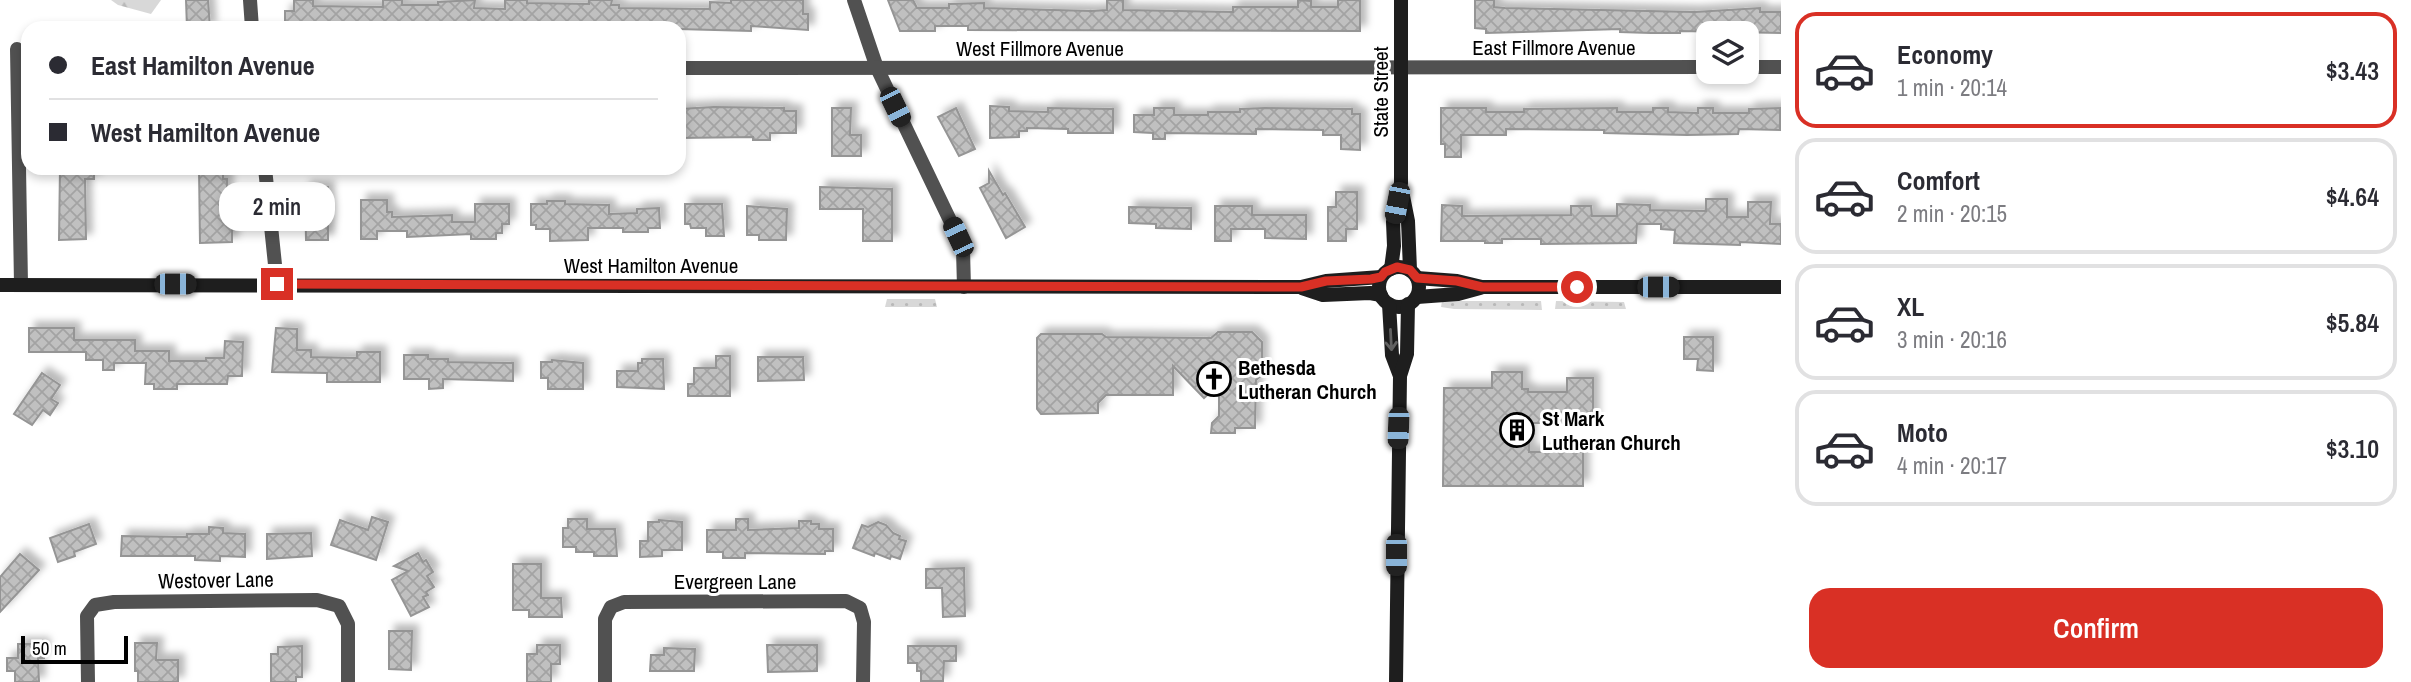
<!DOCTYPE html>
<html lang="en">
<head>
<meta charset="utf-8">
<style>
	:root { --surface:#fff; --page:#f7f7f7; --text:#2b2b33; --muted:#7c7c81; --line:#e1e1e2; --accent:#d93025 }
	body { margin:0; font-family:"Archivo Narrow",sans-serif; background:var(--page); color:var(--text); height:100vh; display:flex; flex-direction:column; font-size:26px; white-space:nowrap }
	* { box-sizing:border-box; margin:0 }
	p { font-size:23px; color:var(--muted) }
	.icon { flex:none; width:38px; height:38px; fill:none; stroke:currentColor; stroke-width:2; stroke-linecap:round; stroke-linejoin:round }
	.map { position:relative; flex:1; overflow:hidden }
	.panel { display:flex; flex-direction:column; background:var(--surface); width:630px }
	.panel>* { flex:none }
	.hud { position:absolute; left:21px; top:21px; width:665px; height:154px; border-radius:21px; box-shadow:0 4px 10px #0003; display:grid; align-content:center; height:154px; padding:0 28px; background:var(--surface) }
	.controls { position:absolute; left:1696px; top:21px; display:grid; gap:14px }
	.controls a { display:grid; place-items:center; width:63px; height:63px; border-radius:14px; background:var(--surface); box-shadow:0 4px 10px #0003; font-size:35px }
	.scale { position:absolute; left:21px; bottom:18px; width:107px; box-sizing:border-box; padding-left:7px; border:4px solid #000; border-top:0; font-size:19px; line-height:24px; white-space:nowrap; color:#000; -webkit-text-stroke:5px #fff; paint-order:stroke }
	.end { position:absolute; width:32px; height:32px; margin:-16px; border:9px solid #d93025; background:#fff; box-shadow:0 0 0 4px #fff }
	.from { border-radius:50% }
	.bubble { position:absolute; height:49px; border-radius:21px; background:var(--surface); box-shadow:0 4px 10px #0003; font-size:23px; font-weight:600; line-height:49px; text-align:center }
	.car { position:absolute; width:21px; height:42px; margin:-21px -10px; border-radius:9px; box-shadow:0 0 5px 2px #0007; background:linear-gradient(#222 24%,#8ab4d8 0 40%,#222 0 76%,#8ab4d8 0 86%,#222 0) }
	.hud b { display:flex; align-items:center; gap:24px; height:66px; font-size:26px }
	.hud b+b { border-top:2px solid var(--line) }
	.hud i { width:18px; height:18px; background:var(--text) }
	ul { padding:12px 0 0; list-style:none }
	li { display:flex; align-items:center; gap:21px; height:116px; margin:0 14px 10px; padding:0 14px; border:4px solid var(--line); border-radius:21px }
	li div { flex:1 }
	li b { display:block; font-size:26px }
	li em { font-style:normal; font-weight:600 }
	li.on { border-color:var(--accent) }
	li>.icon { width:63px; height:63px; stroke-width:1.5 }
	.primary-button { display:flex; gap:14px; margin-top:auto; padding:14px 28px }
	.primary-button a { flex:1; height:80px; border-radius:21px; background:var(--accent); color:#fff; font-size:28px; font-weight:600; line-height:80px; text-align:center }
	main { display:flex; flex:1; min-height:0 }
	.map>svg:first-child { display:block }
	.grass { fill:url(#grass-dots) }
	.forest { fill:url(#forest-firs) }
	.building { fill:url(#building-cross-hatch); stroke:#959595; stroke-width:2; filter:url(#shadow) }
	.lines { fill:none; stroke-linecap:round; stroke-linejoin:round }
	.street { stroke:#515151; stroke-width:14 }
	.secondary { stroke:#1e1e1e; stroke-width:14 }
	.oneway { stroke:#626262 }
	.route { stroke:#d93025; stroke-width:9 }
	.labels { text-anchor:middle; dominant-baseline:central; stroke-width:6; stroke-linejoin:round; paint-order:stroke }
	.street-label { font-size:21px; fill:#000; stroke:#fff }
	.poi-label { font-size:21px; font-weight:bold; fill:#000; stroke:#fff; text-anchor:start }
</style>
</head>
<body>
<main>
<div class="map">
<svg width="1781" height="682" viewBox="0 0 1781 682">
	<defs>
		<pattern id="grass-dots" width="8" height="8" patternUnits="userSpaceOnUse" patternTransform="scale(1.75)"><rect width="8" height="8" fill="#d8d8d8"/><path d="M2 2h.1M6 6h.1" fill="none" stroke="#b8b8b8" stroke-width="1.8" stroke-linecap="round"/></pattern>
		<pattern id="forest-firs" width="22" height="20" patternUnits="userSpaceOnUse" patternTransform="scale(1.75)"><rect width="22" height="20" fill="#d8d8d8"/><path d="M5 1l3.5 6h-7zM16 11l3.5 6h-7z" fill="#b8b8b8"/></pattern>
		<pattern id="building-cross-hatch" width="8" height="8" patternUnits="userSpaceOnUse" patternTransform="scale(1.75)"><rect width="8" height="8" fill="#c0c0c0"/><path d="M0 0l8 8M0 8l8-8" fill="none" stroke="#a3a3a3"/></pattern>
		<filter id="shadow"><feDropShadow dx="6" dy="-6" stdDeviation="3.5" flood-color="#0004"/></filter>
	</defs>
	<rect width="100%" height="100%" fill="#fff"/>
	<g class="grass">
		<path d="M887,299H935L937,307H885Z"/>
		<path d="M1442,301H1541L1542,310L1454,309L1441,307Z"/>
		<path d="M1556,301L1624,302L1626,309H1555Z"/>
	</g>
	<path class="forest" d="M111,0H161L151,14L118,5Z"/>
	<g class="building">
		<path d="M186,0H208L210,28H187Z"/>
		<path d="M294,0H313V6L383,7V0H402V5H438V2L475,0L474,8L505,9V0H527V3L589,4V0H612L611,5H619V8L710,9V2L731,3V0H803V14H808V30L751,26V31L603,27L554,28V25H527L526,27L514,28H458V25H429L402,26V28L285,27V11H294Z"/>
		<path d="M888,0H913L917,8H949V4L984,3V8L1091,11L1107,10V0H1123V10L1233,12V7H1298V0L1311,1V7H1338V0H1360V31L968,30V26H935V31H900Z"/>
		<path d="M1475,0H1494V7L1505,8L1695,12L1760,8V12H1781V33L1680,31V33H1651L1620,32V29L1486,33V29L1475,28Z"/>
		<path d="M990,106L1009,107V111L1048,112V108L1113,109V133H1068V129L1027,128V131H1019V137L990,138Z"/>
		<path d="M714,107L784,108V111H796V133H770V140H753V137L679,138V109Z"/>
		<path d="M832,108H851L850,135H861V156H832Z"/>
		<path d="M956,108L975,149L959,156L938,117Z"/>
		<path d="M1154,108H1174V115H1208V112H1240V109L1265,108L1352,109V114H1360V150L1341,149V135H1323V130L1256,129V134L1165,133V139H1153V133L1134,132V115H1154Z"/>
		<path d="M1441,108H1486V112H1524V109L1617,108V112H1653V108H1668V112L1698,113V108H1713V113H1749V109L1780,108V130L1739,129L1738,134L1687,135L1604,133V130L1506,129V135H1461V157H1445V144H1441Z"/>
		<path d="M60,168H94V179H85L86,239L59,240Z"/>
		<path d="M199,168H223V179H227V209L228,220H232V242L200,243Z"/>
		<path d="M989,171L1003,195L1005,193L1025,227L1006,238L980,188L989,183Z"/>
		<path d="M305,187H328V240H306Z"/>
		<path d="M820,187L892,189V241H863V209H820Z"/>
		<path d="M1336,192H1357V229H1346V241H1328V207H1336Z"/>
		<path d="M1706,199H1727V217H1748V202H1771L1770,224H1781V244L1740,242V245L1674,243L1675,230L1661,229V224H1637L1636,243L1541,244V239H1502V243H1485V241H1441L1442,205L1462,206V216L1571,215V206H1591L1592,216H1617V204L1650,205V210L1706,211Z"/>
		<path d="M361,200H387V212H392V217L452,215V222H475V204H509V224H502V233H496V239H471V234L407,237V231H377V239H361Z"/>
		<path d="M547,201H565V204L609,205V214L637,213V209L659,208L660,228H648V232H623V228H588V240L550,241V229H536V225H531V204H547Z"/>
		<path d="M685,204H722L724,236H706V228H691L690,224H685Z"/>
		<path d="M747,206L787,209L786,240H759V235H747Z"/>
		<path d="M1215,206H1252V215H1306V239L1265,238V229H1231V241H1215Z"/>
		<path d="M1129,207L1191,208V229L1156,228V224L1129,223Z"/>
		<path d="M29,328H74V340H135V351H169V361H206V358H224L225,341L243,342L242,376H228L227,384H177V389H154V384H145L146,363H114V370H103V360H86V352H29Z"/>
		<path d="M276,328L297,329V350H311V357L357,358V352H380V382H327V373L272,372Z"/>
		<path d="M1218,332H1252L1262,342V375L1256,380L1255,428H1235V433H1211L1212,423L1219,416V384L1204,398L1173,366V395H1106L1098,403V413L1041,414L1037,409V338L1041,334H1102L1106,337L1211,338Z"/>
		<path d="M1684,337H1713V371L1697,370L1698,359H1684Z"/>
		<path d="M404,355H428V359H448V362L513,363V381L443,379V388L429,389V379H404Z"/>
		<path d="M716,356H730V396H688V384H694V368H716Z"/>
		<path d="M758,357H803L804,380L758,381Z"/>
		<path d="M642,359H663L664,389L617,387V371H638V363H642Z"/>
		<path d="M552,360L583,363V389H548V378H541V362H552Z"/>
		<path d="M1492,372H1522V389H1528V392H1567V378H1593V423H1529V452H1583V486H1443L1444,388H1492Z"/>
		<path d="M42,373L60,385L51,399L58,403L50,415L43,410L32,425L14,414Z"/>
		<path d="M372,517L388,522L376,560L331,545L340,520L368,530Z"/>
		<path d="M568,519H587V529H615L617,556H594V552H576V547H563V528H568Z"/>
		<path d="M736,519H748V530L799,528V521H811V524H819V529H833V551H825V554L745,553V558H723V552H707V530H736Z"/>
		<path d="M659,520L682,522V550H662V556L640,557V541H648V522H659Z"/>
		<path d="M878,522L886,525L893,533L900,536L899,539L906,541L900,559L891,556L890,559L875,553L874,556L853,548L862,525L868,527Z"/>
		<path d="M89,524L96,544L74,552L75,556L58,562L50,538Z"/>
		<path d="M209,527L223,528V533L245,534V557L220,556V561L195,560V556H121L122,536L187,537V534H209Z"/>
		<path d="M311,533L312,556L267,559V534Z"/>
		<path d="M418,553L423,562L426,560L433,572L427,576L434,587L426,592L428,595L423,597L429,607L411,616L392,580L408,571L394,566Z"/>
		<path d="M20,554L39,570L0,612V577Z"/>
		<path d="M513,564H541V598H561L562,617H529V610H513Z"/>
		<path d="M964,568L965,616L943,617L942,588H926V569Z"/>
		<path d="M389,631H412L411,670L389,669Z"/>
		<path d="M135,643H157L156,660H178V682H138V671H135Z"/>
		<path d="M18,644H43L44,658H38L39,682H15V671H7V658H18Z"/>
		<path d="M537,645H560V664H551V682H527V654H537Z"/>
		<path d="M767,645H817V671L768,672Z"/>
		<path d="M302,646V677H296V682H271V654H278V647Z"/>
		<path d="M908,646H956V661H944L943,681H921V671H917V663H908Z"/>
		<path d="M664,648L695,649L694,671H650L651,655H664Z"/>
	</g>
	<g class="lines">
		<g class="street">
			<path d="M250,0L252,28"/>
			<path d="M854,0L877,68L958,237L963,250L964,287"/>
			<path d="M17,49L21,284"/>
			<path d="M1746,67H1781"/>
			<path d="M679,68L1708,67"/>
			<path d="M265,168L277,284"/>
			<path d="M88,682L87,616L95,605L114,602L317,600L339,606L348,624V682"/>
			<path d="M605,682V619L611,607L624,602L846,601L860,608L864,622L863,682"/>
		</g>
		<g class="secondary">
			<path d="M1402,191L1408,221L1410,270"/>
			<circle cx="1399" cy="287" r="20"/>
			<path d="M1391,269L1394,246L1393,222L1401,183V0"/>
			<path d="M1417,278L1457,281L1482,287H1781"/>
			<path d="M0,285L1301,287L1326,281L1381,277"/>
			<path d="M1302,288L1323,295L1370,293L1381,295"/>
			<path d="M1417,297L1458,294L1480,288"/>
			<path d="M1389,304L1392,355L1400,376"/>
			<path d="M1396,682L1400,376L1407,354L1408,304"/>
		</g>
	</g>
	<defs><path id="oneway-shaft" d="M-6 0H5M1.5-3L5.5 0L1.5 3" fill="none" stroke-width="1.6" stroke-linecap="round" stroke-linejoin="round" transform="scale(1.75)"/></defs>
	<use class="oneway" href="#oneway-shaft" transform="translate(1391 340) rotate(87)"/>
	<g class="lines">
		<path class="route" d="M277,284L1301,287L1326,281L1371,279L1381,277L1385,272L1397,267L1410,270L1417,278L1457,281L1482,287H1577"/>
	</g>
	<defs>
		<g id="church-ring" transform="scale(1.75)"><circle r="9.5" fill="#fff" stroke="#000" stroke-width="1.5"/><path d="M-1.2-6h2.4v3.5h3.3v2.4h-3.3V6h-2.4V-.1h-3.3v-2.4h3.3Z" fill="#000"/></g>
		<g id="building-ring" transform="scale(1.75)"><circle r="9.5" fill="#fff" stroke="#000" stroke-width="1.5"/><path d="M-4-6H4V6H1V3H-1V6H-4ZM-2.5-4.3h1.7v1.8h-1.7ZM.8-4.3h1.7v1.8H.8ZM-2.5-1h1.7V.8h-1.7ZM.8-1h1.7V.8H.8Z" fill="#000"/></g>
	</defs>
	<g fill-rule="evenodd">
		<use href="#church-ring" x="1214" y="379"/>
		<use href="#building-ring" x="1517" y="430"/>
	</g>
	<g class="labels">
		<g class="street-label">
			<text x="1554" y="47">East Fillmore Avenue</text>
			<text x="1040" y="48">West Fillmore Avenue</text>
			<text transform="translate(1380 92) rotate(-90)">State Street</text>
			<text x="651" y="265">West Hamilton Avenue</text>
			<text transform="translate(216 580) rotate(-1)">Westover Lane</text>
			<text x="735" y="581">Evergreen Lane</text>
		</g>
		<g class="poi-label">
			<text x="1238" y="367">Bethesda<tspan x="1238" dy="24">Lutheran Church</tspan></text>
			<text x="1542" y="418">St Mark<tspan x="1542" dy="24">Lutheran Church</tspan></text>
		</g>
	</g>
</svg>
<div class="controls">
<a><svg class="icon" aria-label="layers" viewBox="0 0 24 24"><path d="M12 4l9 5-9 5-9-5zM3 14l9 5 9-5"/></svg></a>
</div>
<div class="scale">50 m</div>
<i class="end from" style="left:1577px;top:287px"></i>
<i class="end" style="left:277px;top:284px"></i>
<div class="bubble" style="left:219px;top:182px;width:116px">2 min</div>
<i class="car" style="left:895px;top:107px;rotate:154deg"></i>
<i class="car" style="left:1397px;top:203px;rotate:191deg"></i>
<i class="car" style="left:958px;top:237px;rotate:335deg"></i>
<i class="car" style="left:175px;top:284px;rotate:90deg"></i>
<i class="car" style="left:1658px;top:287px;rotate:90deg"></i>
<i class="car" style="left:1398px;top:428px;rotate:182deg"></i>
<i class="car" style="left:1396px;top:555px;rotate:180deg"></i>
<div class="hud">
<b><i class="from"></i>East Hamilton Avenue</b>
<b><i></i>West Hamilton Avenue</b>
</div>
</div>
<section class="panel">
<ul>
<li class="on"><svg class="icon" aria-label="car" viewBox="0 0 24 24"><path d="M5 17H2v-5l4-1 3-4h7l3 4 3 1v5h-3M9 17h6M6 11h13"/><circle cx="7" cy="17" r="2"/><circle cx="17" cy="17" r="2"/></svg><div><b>Economy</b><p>1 min · 20:14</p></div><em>$3.43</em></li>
<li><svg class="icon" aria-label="car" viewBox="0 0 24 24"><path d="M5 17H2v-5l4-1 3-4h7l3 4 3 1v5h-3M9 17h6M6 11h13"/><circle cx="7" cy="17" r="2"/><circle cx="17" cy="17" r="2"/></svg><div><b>Comfort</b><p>2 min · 20:15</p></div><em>$4.64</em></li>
<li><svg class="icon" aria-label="car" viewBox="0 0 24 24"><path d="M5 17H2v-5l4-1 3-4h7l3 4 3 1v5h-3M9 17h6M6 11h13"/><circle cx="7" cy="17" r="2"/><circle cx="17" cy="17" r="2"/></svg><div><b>XL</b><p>3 min · 20:16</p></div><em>$5.84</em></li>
<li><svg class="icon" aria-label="car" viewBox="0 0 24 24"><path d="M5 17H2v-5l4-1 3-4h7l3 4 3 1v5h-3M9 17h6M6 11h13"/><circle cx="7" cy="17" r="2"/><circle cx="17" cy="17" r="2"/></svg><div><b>Moto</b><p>4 min · 20:17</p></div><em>$3.10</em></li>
</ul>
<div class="primary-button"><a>Confirm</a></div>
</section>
</main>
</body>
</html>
